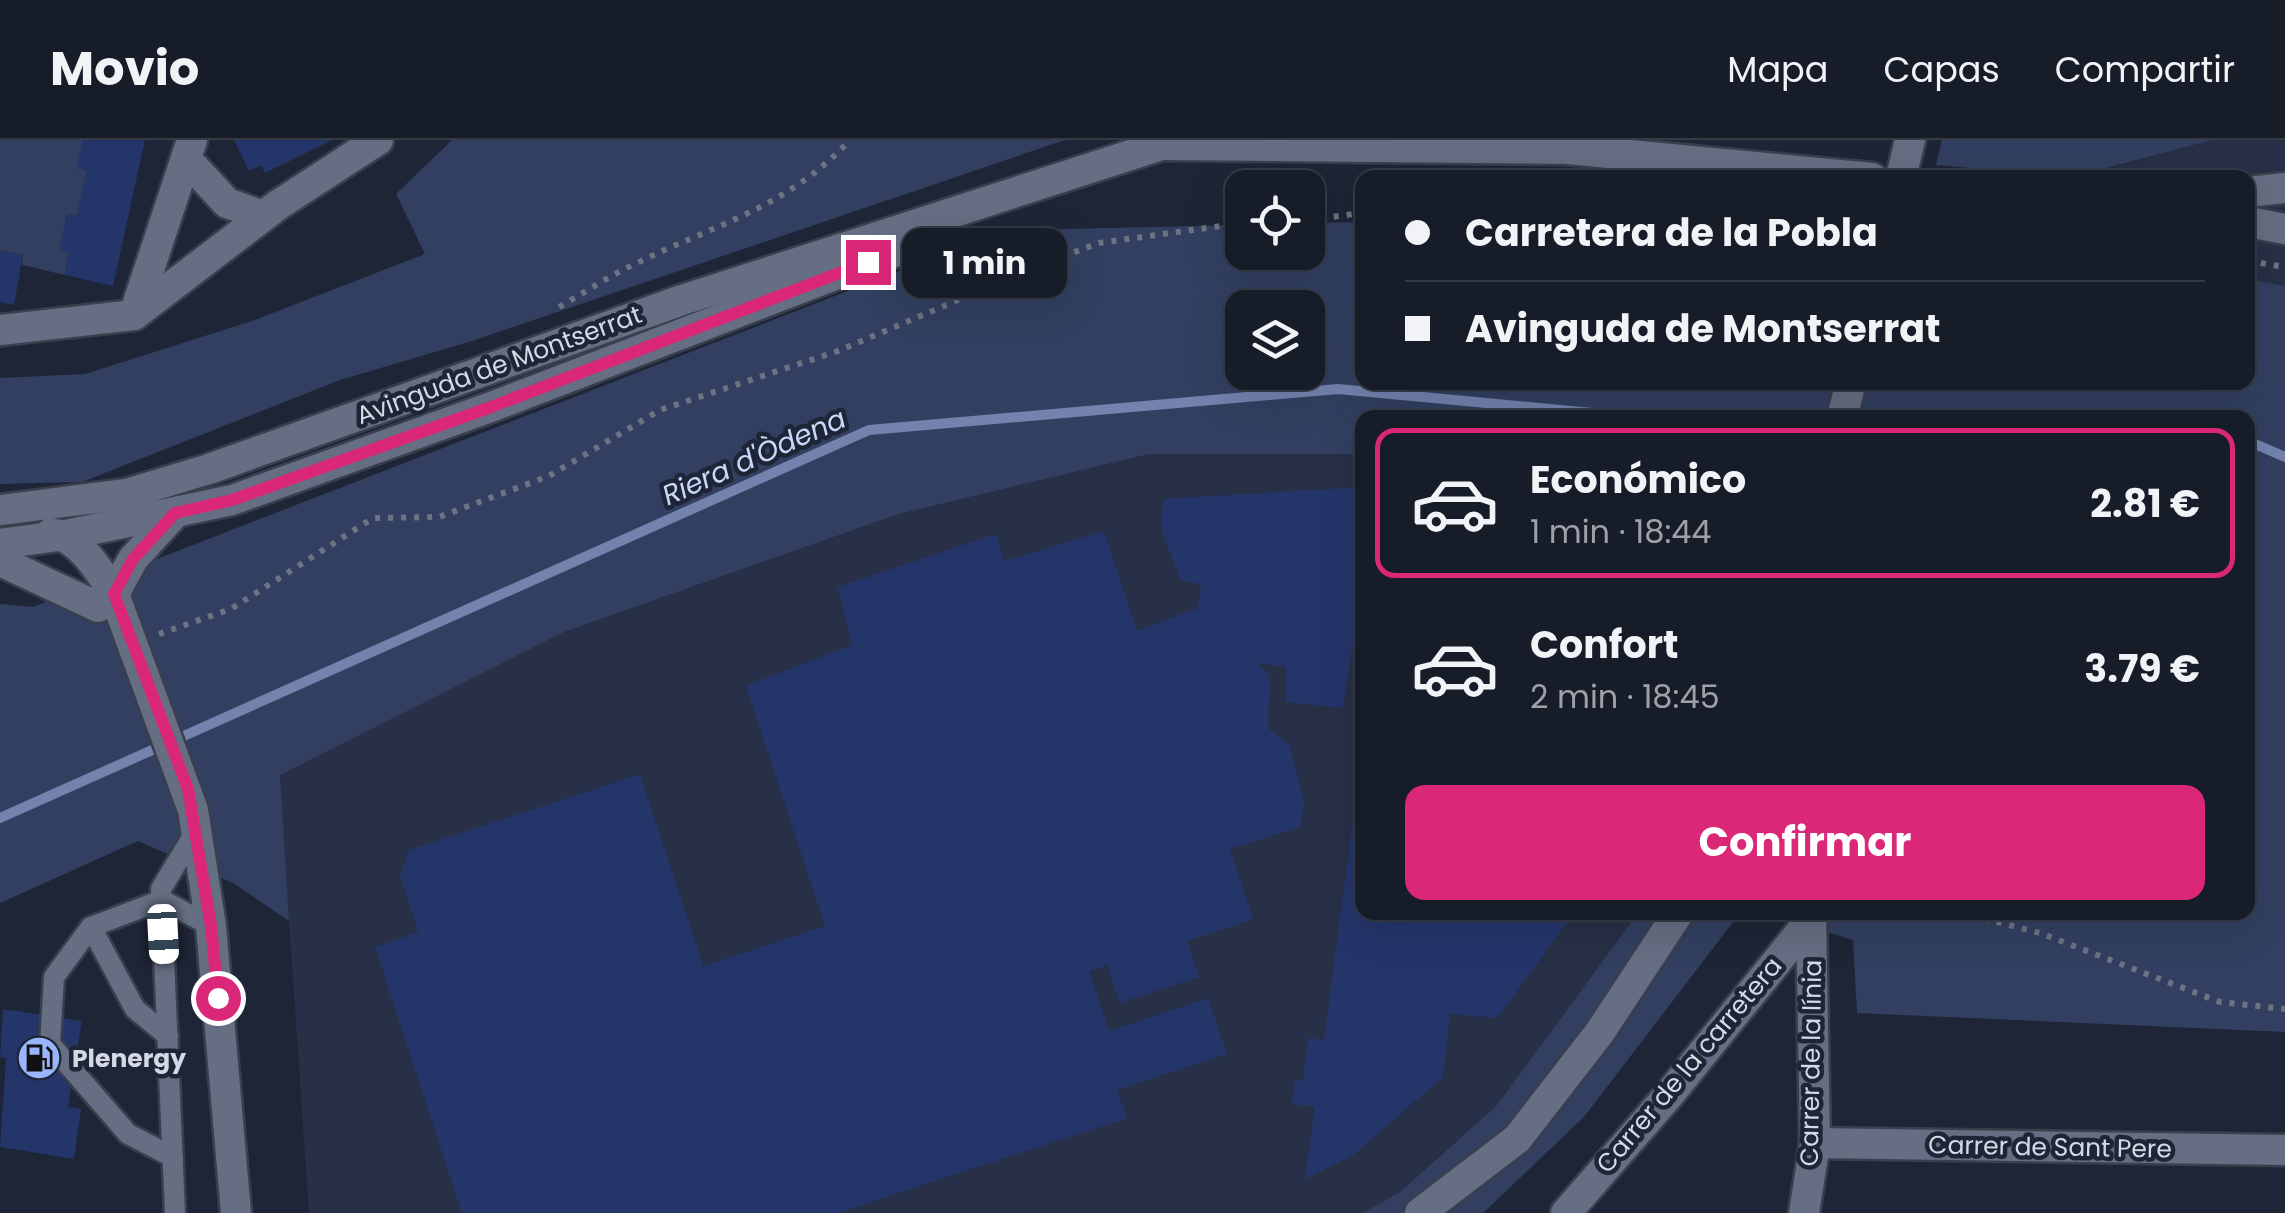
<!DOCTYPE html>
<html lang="es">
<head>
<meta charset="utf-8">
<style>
	:root { --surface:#161c28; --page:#1f2530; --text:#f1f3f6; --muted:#9ea1a8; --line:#353a45; --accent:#db2777 }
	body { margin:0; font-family:Poppins,sans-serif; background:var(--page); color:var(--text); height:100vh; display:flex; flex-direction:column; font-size:38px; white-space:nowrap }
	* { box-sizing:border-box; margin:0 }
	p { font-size:32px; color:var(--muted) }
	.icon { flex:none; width:55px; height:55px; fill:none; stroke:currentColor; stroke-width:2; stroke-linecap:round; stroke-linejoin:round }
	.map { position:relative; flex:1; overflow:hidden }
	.drawer { position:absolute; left:1355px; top:270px; width:900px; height:510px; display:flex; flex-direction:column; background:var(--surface); border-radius:20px; box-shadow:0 10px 40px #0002,0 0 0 2px var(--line) }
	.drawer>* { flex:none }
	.hud { position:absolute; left:1355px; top:30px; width:900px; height:220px; border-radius:20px; box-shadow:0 10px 40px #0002,0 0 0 2px var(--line); display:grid; align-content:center; height:220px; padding:0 50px; background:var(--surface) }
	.tools { position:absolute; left:1225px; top:30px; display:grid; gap:20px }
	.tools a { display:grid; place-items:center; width:100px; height:100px; border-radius:20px; background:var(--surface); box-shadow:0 10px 40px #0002,0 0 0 2px var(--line); font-size:50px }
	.end { position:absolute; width:45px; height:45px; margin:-22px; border:12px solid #db2777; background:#fff; box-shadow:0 0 0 5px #fff }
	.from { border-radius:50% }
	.bubble { position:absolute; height:70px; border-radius:20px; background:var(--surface); box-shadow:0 10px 40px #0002,0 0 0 2px var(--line); font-size:32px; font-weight:700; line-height:70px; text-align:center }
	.car { position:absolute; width:30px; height:60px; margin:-30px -15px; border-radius:12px; box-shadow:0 0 8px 2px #0007; background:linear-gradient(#fff 24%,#345 0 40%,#fff 0 76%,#345 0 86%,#fff 0) }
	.hud b { display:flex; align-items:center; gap:35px; height:95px; font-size:38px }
	.hud b+b { border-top:2px solid var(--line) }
	.hud i { width:25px; height:25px; background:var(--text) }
	ul { padding:18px 0 0; list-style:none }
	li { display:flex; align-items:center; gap:30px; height:150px; margin:0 20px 15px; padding:0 30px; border:5px solid transparent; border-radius:20px }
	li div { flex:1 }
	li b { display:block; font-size:38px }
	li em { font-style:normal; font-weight:700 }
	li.on { border-color:var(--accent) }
	li>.icon { width:90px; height:90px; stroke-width:1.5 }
	.button { display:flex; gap:20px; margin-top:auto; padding:20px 50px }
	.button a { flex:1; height:115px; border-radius:20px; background:var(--accent); color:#fff; font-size:40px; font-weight:700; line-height:115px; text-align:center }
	header { display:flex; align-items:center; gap:60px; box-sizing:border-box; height:140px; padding:0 50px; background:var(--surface); border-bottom:2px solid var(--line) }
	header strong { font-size:48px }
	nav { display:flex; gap:55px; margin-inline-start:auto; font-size:35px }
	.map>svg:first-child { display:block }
	.built { fill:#283047 }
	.green { fill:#323f60; fill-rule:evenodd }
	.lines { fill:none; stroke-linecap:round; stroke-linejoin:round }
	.stream { stroke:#7383ae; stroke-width:10 }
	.building { fill:#24356a }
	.lane-casing { stroke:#393f4d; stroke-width:25 }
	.street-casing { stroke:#393f4d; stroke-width:35 }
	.secondary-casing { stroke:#393f4d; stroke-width:35 }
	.path { stroke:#6d7382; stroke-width:6; stroke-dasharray:5 8; stroke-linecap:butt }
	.lane { stroke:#666e83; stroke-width:20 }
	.street { stroke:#666e83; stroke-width:30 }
	.secondary { stroke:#666e83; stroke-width:30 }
	.route { stroke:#db2777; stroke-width:12 }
	.labels { text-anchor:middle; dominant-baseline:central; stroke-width:9; stroke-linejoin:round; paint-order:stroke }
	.street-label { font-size:25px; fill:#d4d9e5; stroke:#1e2536 }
	.poi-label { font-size:25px; font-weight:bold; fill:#d4d9e5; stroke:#1e2536; text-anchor:start }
	.water-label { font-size:28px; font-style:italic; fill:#c9d7f9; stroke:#1e2536 }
</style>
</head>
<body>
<header>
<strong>Movio</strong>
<nav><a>Mapa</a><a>Capas</a><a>Compartir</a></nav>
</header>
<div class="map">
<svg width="2285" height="1073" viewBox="0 0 2285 1073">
	<rect width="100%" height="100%" fill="#1e2536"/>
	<g class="built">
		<path d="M2212,0H2285V146L2248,139V38H2074Z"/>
		<path d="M1149,314H1362V772L1638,773L1497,965L1400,1052L1362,1073H309L279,635L564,492L899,374Z"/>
	</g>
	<g class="green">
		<path d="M0,0H83L87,31L77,76L67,74L60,110L69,112L65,135L22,125L23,115L0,111Z"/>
		<path d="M452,0H1065L472,201L340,240L82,342L0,344V238L85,234L252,181L425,114L396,54Z"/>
		<path d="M1942,0H2212L2074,37L1936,25Z"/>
		<path d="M1362,82V242H2248V139L2285,146V892L1857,873L1853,800L1767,773L2248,772V278H1362V314H1149L899,374L564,492L280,635L289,781L233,743L138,701L0,763V464L33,467L907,128L1020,90L1242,85V112H1308V83ZM1242,168H1308V232H1242Z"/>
		<path d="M1638,773H1740L1584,977L1483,1073H1362L1400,1052L1497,965Z"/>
	</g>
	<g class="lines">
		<g class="stream">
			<path d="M2248,301L2285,317"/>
			<path d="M0,678L869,290L1338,249L1603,274L1766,278"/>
		</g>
	</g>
	<g class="building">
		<path d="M83,0H145L113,146L65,135L69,112L59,110L67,74L77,76L87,31L77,28Z"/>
		<path d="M234,0H332L265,33L261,25L249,31Z"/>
		<path d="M0,111L23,115L14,165L0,162Z"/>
		<path d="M1362,347V442L1343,568L1286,562V527L1257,523L1270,536L1268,588L1290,606L1304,662L1300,687L1230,709L1253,779L1187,801L1199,837L1119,863L1107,825L1089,831L1109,891L1208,858L1227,914L1117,950L1127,978L838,1073H462L375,807L418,792L400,736L409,710L640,634L703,826L825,786L746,546L852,505L838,447L996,394L1004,421L1104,391L1137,491L1198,468L1201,444L1181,441L1161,390L1163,359Z"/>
		<path d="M1360,625L1362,772H1575L1497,878L1450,874L1443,937L1353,1015L1305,1039L1315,967L1292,964L1295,940L1303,941L1308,898L1324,900Z"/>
		<path d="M3,869L82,881L68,967L81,969L74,1019L0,1007L6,918L0,917Z"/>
	</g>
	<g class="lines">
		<g class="lane-casing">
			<g id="lane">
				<path d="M91,787L135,869L168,896"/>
				<path d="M173,1017L128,994L50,904L54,837L91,787L162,760L211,786"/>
				<path d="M175,1073L161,749L196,691"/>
			</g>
		</g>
		<g class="street-casing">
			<g id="street">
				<path d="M1163,5L1567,9L1872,38"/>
				<path d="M188,21L227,63L263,76"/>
				<path d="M2248,52L2285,48"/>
				<path d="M2248,82L2285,89"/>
				<path d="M134,175L192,0"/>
				<path d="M0,190L134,175L278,65L378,0"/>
				<path d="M1815,1003L2285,1010"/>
				<path d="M1566,1073L1668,956L1812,778"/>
				<path d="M1804,1073L1815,1003L1811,772"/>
			</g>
		</g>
		<g class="secondary-casing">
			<g id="secondary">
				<path d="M1461,0L1477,8"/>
				<path d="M1540,0L1567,9"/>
				<path d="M1901,38L1910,0"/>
				<path d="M1842,278L1851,242"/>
				<path d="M0,370L126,354L209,329L682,160L1177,0"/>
				<path d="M51,393C79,397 100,431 114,454L193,670L211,786L236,1073"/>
				<path d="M0,404L66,395L232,360L491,267L947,92"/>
				<path d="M0,421L98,467"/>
				<path d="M114,454L133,419L175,373"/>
				<path d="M1420,1073L1517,999L1600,892L1679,772"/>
			</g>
		</g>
		<g class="path">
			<path d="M1308,80L1362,73"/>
			<path d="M2248,121L2285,127"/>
			<path d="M559,167C584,153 607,137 633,125C713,85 786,69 850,0"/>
			<path d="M159,494L231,469L373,378L439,377L549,336L660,270L838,211L1050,121L1099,103L1242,83"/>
			<path d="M1959,772L2040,793L2220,862L2285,869"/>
		</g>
		<use href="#lane" class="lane"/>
		<use href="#street" class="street"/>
		<use href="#secondary" class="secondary"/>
	</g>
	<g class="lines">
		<path class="route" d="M218,858L211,786L188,649L114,454L133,419L175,373L232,360L491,267L868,122"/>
	</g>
	<defs>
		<g id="fuel-disc" transform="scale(2.25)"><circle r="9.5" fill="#99b5fd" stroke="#1e2536"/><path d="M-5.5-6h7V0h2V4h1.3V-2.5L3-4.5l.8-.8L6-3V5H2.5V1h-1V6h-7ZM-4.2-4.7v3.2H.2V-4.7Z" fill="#111"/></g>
	</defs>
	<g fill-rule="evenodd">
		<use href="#fuel-disc" x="39" y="918"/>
	</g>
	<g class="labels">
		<g class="street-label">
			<text transform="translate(499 225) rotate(-20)">Avinguda de Montserrat</text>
			<text transform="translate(1811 923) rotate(-89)">Carrer de la línia</text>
			<text transform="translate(1689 925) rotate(-50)">Carrer de la carretera</text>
			<text transform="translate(2050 1007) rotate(1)">Carrer de Sant Pere</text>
		</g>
		<g class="poi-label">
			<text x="72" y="918">Plenergy</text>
		</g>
		<g class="water-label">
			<text transform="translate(754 317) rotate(-24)">Riera d'Òdena</text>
		</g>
	</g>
</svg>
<div class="tools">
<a><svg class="icon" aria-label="locate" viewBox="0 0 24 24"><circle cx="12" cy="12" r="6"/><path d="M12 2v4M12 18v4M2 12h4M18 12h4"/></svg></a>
<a><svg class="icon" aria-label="layers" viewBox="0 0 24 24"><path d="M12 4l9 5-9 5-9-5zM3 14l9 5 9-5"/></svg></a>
</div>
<i class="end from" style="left:218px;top:858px"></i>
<i class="end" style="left:868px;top:122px"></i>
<div class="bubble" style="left:902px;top:88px;width:165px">1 min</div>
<i class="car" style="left:163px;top:794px;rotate:177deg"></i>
<div class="hud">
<b><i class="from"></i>Carretera de la Pobla</b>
<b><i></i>Avinguda de Montserrat</b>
</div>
<section class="drawer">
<ul>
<li class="on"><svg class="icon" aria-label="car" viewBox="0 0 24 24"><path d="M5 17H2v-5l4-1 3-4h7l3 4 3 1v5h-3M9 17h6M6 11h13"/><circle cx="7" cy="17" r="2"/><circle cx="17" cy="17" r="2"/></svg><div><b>Económico</b><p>1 min · 18:44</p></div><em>2.81 €</em></li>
<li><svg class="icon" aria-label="car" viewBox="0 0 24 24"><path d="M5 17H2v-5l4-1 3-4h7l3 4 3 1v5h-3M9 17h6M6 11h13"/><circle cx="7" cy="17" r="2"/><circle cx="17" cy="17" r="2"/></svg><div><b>Confort</b><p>2 min · 18:45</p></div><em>3.79 €</em></li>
</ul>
<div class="button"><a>Confirmar</a></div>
</section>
</div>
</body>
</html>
